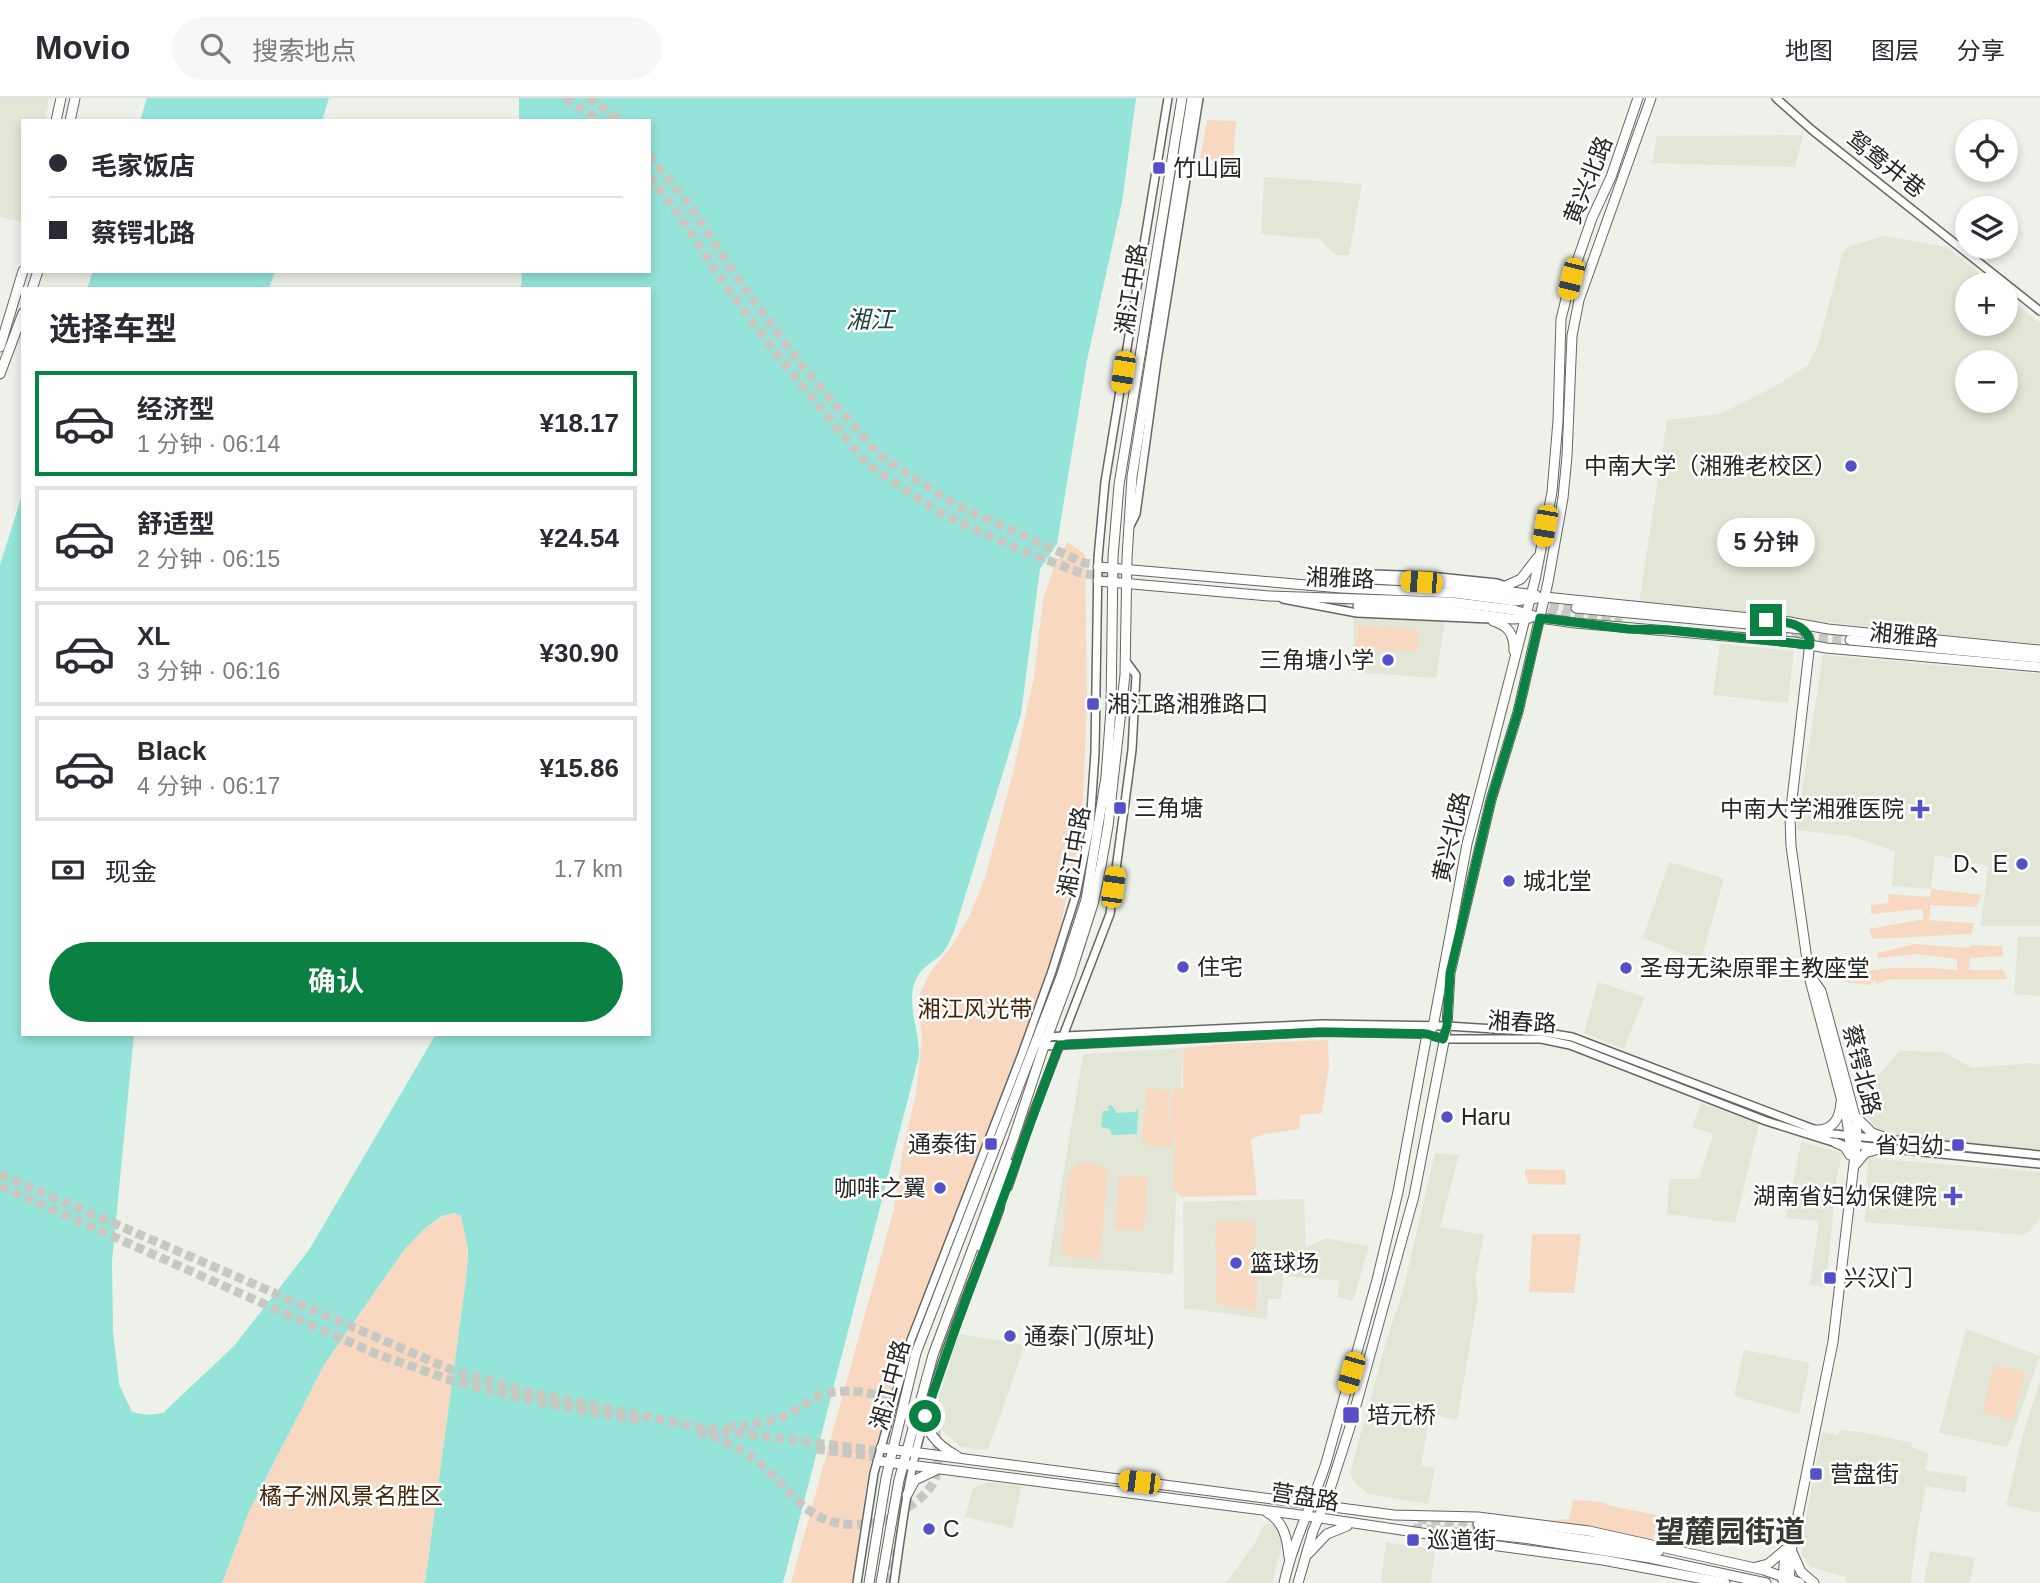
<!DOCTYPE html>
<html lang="zh">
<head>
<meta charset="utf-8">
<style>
	:root { --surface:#fff; --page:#f7f7f7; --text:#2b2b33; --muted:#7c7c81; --line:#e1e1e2; --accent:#0b8043 }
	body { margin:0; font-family:Arial,"Noto Sans SC",sans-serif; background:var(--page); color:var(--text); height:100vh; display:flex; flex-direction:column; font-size:26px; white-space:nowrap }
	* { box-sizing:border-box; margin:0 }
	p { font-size:23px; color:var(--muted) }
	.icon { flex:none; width:38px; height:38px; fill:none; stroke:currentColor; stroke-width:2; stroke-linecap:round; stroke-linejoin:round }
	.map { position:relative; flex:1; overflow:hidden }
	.drawer { position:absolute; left:21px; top:189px; width:630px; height:749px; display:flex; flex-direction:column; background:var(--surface); border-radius:0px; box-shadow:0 4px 10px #0003 }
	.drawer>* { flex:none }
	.top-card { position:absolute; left:21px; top:21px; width:630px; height:154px; border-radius:0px; box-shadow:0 4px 10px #0003; display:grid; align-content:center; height:154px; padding:0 28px; background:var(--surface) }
	.controls { position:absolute; left:1955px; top:21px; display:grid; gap:14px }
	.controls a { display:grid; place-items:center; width:63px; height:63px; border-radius:50%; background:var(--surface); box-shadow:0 4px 10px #0003; font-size:35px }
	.end { position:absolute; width:32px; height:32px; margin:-16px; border:9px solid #0b8043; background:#fff; box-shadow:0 0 0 4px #fff }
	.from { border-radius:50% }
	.bubble { position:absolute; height:49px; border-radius:24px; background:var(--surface); box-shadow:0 4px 10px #0003; font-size:23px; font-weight:600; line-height:49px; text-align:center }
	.car { position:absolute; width:21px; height:42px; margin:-21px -10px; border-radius:9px; box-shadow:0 0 5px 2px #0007; background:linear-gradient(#f5c518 24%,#345 0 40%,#f5c518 0 76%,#345 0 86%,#f5c518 0) }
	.top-card b { display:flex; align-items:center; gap:24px; height:66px; font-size:26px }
	.top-card b+b { border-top:2px solid var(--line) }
	.top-card i { width:18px; height:18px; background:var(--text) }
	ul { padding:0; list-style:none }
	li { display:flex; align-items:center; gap:21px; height:105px; margin:0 14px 10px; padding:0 14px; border:4px solid var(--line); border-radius:0px }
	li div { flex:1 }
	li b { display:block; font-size:26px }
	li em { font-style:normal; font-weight:600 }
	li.current { border-color:var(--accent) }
	li>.icon { width:63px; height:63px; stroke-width:1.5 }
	h2 { padding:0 28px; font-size:32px; line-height:84px }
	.pay { display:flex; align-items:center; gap:18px; height:77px; padding:0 28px; font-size:26px }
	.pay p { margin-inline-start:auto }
	.cta { display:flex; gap:14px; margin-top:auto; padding:14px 28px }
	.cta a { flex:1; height:80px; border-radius:42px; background:var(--accent); color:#fff; font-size:28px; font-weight:600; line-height:80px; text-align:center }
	header { display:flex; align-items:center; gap:42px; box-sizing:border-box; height:98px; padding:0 35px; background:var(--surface); border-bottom:2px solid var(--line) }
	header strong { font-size:33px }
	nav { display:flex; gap:38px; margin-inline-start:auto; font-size:24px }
	.search { width:490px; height:63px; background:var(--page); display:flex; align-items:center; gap:18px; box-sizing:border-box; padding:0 24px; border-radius:38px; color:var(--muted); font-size:26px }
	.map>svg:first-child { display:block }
	.built { fill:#e1e6d7; fill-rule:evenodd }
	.green { fill:#f8d8c1 }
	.water { fill:#94e4d9 }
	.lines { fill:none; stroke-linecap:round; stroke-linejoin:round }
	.major-tunnel { stroke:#c6c8c1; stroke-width:9; stroke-dasharray:9 4.5; stroke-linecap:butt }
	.minor-casing { stroke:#656760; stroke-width:10 }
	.major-casing { stroke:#656760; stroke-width:11 }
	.minor { stroke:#fff; stroke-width:7 }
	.major { stroke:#fff; stroke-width:9 }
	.route { stroke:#0b8043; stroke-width:9 }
	.poi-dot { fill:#5550c7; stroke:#fff; stroke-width:2.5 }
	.labels { text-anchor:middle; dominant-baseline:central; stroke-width:5; stroke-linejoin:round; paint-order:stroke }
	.street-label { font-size:23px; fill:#252623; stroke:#fff }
	.poi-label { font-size:23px; fill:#252623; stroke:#fff; text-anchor:start }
	.park-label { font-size:23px; fill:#452305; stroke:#fff }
	.water-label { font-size:24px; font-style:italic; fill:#1f4440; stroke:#fff }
	.district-label { font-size:30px; font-weight:bold; fill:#383a33; stroke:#fff }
</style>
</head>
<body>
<header>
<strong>Movio</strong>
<div class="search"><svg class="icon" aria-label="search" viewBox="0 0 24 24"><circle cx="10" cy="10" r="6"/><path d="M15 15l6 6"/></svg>搜索地点</div>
<nav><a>地图</a><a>图层</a><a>分享</a></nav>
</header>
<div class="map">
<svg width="2040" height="1485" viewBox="0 0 2040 1485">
	<rect width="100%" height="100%" fill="#eef1e9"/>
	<g class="built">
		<path d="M0,0H49L45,23H23V124L0,119Z"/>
		<path d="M1803,37L1795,69L1652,65L1657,38Z"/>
		<path d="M1264,79L1362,86L1349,157H1336L1319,141L1261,136Z"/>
		<path d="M1884,138L1946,149L1993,187H1967V226H2006V198L2040,225V546L1639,505L1667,322L1720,316L1774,289L1808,267L1818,247L1843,154L1850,148ZM1967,264H2006V303H1967Z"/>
		<path d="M1353,519L1445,523L1436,580L1354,574Z"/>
		<path d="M1720,546L1794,553L1788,605L1713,597Z"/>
		<path d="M1823,557L2040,576V828H1981L1988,768L1935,757L1931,791L1892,788L1895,753L1850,738L1796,732Z"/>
		<path d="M1669,764L1724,780L1701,863L1643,840Z"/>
		<path d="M2018,839H2040V898L2014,896Z"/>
		<path d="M1598,884L1644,899L1624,951L1584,935Z"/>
		<path d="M1183,950L1173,1176L1048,1168L1083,956Z"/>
		<path d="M1900,953L1944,954L1972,970L2030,965L2040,967V1053L1890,1039L1880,1035L1867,1018L1858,986L1880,976Z"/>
		<path d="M1701,1005L1759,1026L1735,1125L1667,1116L1669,1081H1699L1713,1036L1692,1029Z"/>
		<path d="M1801,1044L1842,1055L1836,1085L1826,1189L1810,1187L1819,1123L1786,1120Z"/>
		<path d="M1435,1055L1459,1057L1440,1129L1484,1137L1475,1181L1478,1200L1457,1322L1430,1316L1421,1368L1435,1370L1428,1406L1369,1396L1355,1385L1350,1375L1386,1244L1403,1193Z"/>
		<path d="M1868,1060L2040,1074V1121L2025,1137L1865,1124Z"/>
		<path d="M1304,1101L1306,1150L1326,1140L1369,1148L1353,1203L1337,1199L1340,1183L1283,1178L1281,1201H1268L1267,1221L1184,1210L1183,1104Z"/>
		<path d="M1966,1231L2040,1258L2008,1349L1939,1335Z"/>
		<path d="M959,1236L1025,1247L988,1352L961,1349L937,1328L939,1298Z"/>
		<path d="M1744,1252L1810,1265L1799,1316L1734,1298Z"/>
		<path d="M2040,1282V1415L2006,1407L2022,1340Z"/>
		<path d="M1840,1332L1862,1334L1912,1345L1911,1349L1929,1356L1925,1372L1967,1379L1966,1395L1926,1388L1917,1434L1911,1485H1846V1479L1811,1469L1802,1457L1801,1446L1822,1334L1838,1337Z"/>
		<path d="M987,1384L1021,1388L1013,1430L965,1419L973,1390Z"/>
		<path d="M1270,1425L1280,1432L1281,1440V1451L1272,1485H1226L1257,1442L1263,1428Z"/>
		<path d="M1386,1444L1435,1452L1431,1485H1381Z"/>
		<path d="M1930,1453L1975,1460L1970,1485H1924Z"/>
	</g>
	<g class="green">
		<path d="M1207,22L1236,23L1233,64L1200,61Z"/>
		<path d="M1067,444L1085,456L1087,604L1082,728L1058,840L1036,908L909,1233L868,1376L852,1485H791L894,1111L903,1051L916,996L922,939L917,901L931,873L951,849L969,819L985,780L1013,675L1034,579L1043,502L1053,472Z"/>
		<path d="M1358,527L1419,532L1417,554L1356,550Z"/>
		<path d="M1932,791L1982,797L1976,809L1930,807V820L1927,822L1974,825L1971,836L1873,841L1869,831L1924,821L1922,811L1871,816V807L1888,805L1889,796L1930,799Z"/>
		<path d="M1915,846L1969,850L1971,847L2002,848L2003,858L1970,860L1969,872H2003L2007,881H1890L1877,886L1874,882L1870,887L1845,884V877C1886,868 1916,869 1957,872V861L1917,856L1878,860L1877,855Z"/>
		<path d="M1328,942L1329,968L1322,1015L1300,1017L1299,1031L1265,1036L1251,1041L1257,1097L1181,1099L1173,1088L1175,1041L1168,1034L1173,991L1183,990V950L1225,946Z"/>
		<path d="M1147,990L1170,992L1167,1035L1172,1039V1051L1142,1046Z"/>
		<path d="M1078,1065C1090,1064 1099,1065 1108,1073L1100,1160L1070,1159L1061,1156L1068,1075Z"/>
		<path d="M1525,1071L1565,1072L1566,1087L1529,1086L1525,1077Z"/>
		<path d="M1119,1077L1148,1079L1144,1133L1115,1131Z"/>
		<path d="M449,1115L459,1116C470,1132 467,1155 467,1174L425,1485H222L250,1411L324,1267L404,1152L424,1131Z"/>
		<path d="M1215,1123H1255L1257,1213L1217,1206Z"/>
		<path d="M1532,1136H1581L1574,1195L1529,1194Z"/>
		<path d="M1994,1267L2025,1274L2013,1322L1982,1315Z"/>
		<path d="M1573,1402L1604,1404L1607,1407L1656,1417V1433L1651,1443L1552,1422L1569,1421Z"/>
	</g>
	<g class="water">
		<path d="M147,0H329L322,23H140Z"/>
		<path d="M519,0H1136L1122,104L1087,262L1057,446L1040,471L1021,616L954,834C951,840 948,848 944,853C937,862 925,867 919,876C903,898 920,933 919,958L783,1485H425L467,1174L468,1150L461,1118L454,1115L442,1118L424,1131L404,1152L324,1267L250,1411L222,1485H0V467L23,394V936H134L112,1163L113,1233L119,1286L132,1314L147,1317L163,1315L234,1248L309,1152L436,936H649V191H521L522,173H649V23H519Z"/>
		<path d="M93,173H275L269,191H87Z"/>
		<path d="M1111,1007L1117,1015L1135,1014L1138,1010L1137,1036L1112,1037L1110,1031L1101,1029L1103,1013H1109L1108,1008Z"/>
	</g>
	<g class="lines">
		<g class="major-tunnel">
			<path d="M565,0L600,23"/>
			<path d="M588,0L622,23"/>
			<path d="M649,57L690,108L741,185L802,268L879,357L954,406L1084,465L1105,468"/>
			<path d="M649,78L677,114L730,194L778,258L867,366L942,416L1016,450L1081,475L1120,481"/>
			<path d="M1312,503L1358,508"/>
			<path d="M1523,505L1576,510"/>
			<path d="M1521,511L1622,525"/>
			<path d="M1765,537L1850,542"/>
			<path d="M0,1076L454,1273L529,1294L707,1331L887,1354"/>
			<path d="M0,1088L374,1255L453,1283L530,1302L640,1323"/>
			<path d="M942,1255L966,1182"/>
			<path d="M726,1329C746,1328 766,1325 785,1318C797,1313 806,1303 818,1298C851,1286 905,1295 913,1335"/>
			<path d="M698,1334C717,1338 740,1350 756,1362C793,1390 806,1431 861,1426C874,1425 885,1424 896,1417C910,1408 929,1397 935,1381C942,1359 933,1319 932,1295"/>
			<path d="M816,1351L885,1360"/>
			<path d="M1418,1421L1478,1426"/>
			<path d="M1413,1430L1477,1435"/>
			<path d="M890,1485L896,1452"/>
		</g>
		<g class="minor-casing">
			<g id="minor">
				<path d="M1776,0L1812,32L2040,213"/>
				<path d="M1130,428L1136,416L1157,263L1199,0"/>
				<path d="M1320,486L1373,476L1429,478L1497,485L1509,489"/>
				<path d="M1283,501L1357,515L1490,521"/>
				<path d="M1044,939L1322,926L1447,928L1542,934L1572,939L1824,1035L2040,1057"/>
				<path d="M1041,946L1044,948L1321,934L1427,936L1443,941H1541L1570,947L1766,1023L1839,1046"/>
				<path d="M1854,1047L2040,1066"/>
				<path d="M1008,1089L1031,1021L1110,816L1132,652L1136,577L1125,562"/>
				<path d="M857,1485L874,1375L911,1242L1022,956L1052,873L1076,797L1090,728L1095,654L1098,460L1105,384L1168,0"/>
				<path d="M894,1485C901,1435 907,1386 920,1337C940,1260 973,1185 1000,1110"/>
			</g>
		</g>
		<g class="major-casing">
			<g id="major">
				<path d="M56,23L61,0"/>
				<path d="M70,23L75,0"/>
				<path d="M32,191L38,173"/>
				<path d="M0,249L23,173"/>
				<path d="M0,276L23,215"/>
				<path d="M1098,469L1341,490L1455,495L1515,503L1545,499L1789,524L1828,531L2040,552"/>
				<path d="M1372,481L1442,485L1536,497"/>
				<path d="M1098,483L1269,498L1450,504L1514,512L1540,520L1575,525L1794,544L1826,550L2040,569"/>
				<path d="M1501,490L1521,481L1537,460"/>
				<path d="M1358,508L1437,511L1512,521L1530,520"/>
				<path d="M1576,510L1802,531"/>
				<path d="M1493,523C1509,528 1514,536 1514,553"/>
				<path d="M1789,524L1805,533L1810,544L1790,719L1791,748L1809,876L1821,893L1856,1022L1857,1040L1833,1244L1792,1447L1789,1485"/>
				<path d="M1850,542L2040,560"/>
				<path d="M1810,882L1847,1022L1851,1055"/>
				<path d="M1856,1019L1872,1035L1892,1042"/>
				<path d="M1815,1032C1832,1033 1840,1021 1841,1004"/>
				<path d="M1836,1045L1845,1049L1850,1057"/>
				<path d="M1856,1066L1865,1055L1882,1050"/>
				<path d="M980,1148L1006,1087L1009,1066"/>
				<path d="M921,1306C924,1332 935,1346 957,1358"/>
				<path d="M881,1350L1394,1417L1478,1419L1589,1433L1764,1472L1800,1485"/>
				<path d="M878,1363L1293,1416L1442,1438L1476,1445L1603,1462L1725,1485"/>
				<path d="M907,1397L915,1382L936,1372"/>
				<path d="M1267,1414C1284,1424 1287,1440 1289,1459"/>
				<path d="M1478,1426L1659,1453"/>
				<path d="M1477,1435L1530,1441L1650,1460L1766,1485"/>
				<path d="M1308,1456L1327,1436L1347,1428"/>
				<path d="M1793,1456L1801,1474L1814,1485"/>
				<path d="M1756,1469L1768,1466L1785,1452"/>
				<path d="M1783,1483L1785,1452"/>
				<path d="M869,1485L886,1380L916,1255L1062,876L1086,802L1106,679L1111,611L1113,459L1119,387L1182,0"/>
				<path d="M881,1485L899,1382L933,1257L1013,1042L1044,948L1070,878L1093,806L1101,768L1108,728L1125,577L1127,460L1132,379L1192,0"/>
				<path d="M1284,1485C1293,1443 1313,1405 1326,1365L1377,1182L1398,1094L1427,936L1433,929L1467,746L1535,482L1552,394L1558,323L1561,221L1571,181L1592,120L1611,79L1638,0"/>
				<path d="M1298,1485L1313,1433L1329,1394L1350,1329L1414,1098L1447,928L1450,875L1491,702L1518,614L1548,484L1563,400L1567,358L1572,238L1579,202L1651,0"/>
			</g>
		</g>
		<use href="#minor" class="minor"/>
		<use href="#major" class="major"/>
	</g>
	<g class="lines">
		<path class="route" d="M925,1318L956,1229L1059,947L1321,934L1427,936L1443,941L1447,928L1450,875L1491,702L1518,614L1540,520L1628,531L1668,532L1810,547C1809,524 1784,524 1766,522"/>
	</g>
	<g class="poi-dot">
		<rect x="1152" y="63" width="14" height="14" rx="3.5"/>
		<circle cx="1851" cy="368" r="7"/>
		<circle cx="1388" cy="562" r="7"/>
		<rect x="1086" y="599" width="14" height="14" rx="3.5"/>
		<rect x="1113" y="703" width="14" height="14" rx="3.5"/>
		<path d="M1916.5 700.5h7v7h7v7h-7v7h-7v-7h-7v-7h7z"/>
		<circle cx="2022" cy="766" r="7"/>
		<circle cx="1509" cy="783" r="7"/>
		<circle cx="1183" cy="869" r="7"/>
		<circle cx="1626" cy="870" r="7"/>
		<circle cx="1447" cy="1019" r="7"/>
		<rect x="984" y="1039" width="14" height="14" rx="3.5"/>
		<rect x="1951" y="1040" width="14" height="14" rx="3.5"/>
		<circle cx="940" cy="1090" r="7"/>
		<path d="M1949.5 1087.5h7v7h7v7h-7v7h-7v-7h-7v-7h7z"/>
		<circle cx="1236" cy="1165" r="7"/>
		<rect x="1823" y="1173" width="14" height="14" rx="3.5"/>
		<circle cx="1010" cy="1238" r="7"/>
		<rect x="1342" y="1308" width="18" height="18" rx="3.5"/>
		<rect x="1809" y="1369" width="14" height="14" rx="3.5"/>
		<circle cx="929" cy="1431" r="7"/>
		<rect x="1406" y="1435" width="14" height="14" rx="3.5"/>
	</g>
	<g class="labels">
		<g class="street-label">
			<text transform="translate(1886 66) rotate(38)">鸳鸯井巷</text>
			<text transform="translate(1588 82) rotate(-68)">黄兴北路</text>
			<text transform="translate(1131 191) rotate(-81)">湘江中路</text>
			<text transform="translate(1340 480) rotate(2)">湘雅路</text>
			<text transform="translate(1904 537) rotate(5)">湘雅路</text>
			<text transform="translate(1451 739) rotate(-77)">黄兴北路</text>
			<text transform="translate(1074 754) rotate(-80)">湘江中路</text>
			<text transform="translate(1522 924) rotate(3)">湘春路</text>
			<text transform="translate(1862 972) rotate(76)">蔡锷北路</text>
			<text transform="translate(890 1287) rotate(-75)">湘江中路</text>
			<text transform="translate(1305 1399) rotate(9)">营盘路</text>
		</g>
		<g class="poi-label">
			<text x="1173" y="70">竹山园</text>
			<text x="1837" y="368" text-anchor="end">中南大学（湘雅老校区）</text>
			<text x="1374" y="562" text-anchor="end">三角塘小学</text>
			<text x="1107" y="606">湘江路湘雅路口</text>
			<text x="1134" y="710">三角塘</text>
			<text x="1904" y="711" text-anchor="end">中南大学湘雅医院</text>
			<text x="2008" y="766" text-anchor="end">D、E</text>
			<text x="1523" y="783">城北堂</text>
			<text x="1197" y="869">住宅</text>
			<text x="1640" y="870">圣母无染原罪主教座堂</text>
			<text x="1461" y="1019">Haru</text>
			<text x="977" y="1046" text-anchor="end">通泰街</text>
			<text x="1944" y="1047" text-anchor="end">省妇幼</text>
			<text x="926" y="1090" text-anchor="end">咖啡之翼</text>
			<text x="1937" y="1098" text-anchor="end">湖南省妇幼保健院</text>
			<text x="1250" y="1165">篮球场</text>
			<text x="1844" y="1180">兴汉门</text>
			<text x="1024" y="1238">通泰门(原址)</text>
			<text x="1367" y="1317">培元桥</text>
			<text x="1830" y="1376">营盘街</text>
			<text x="943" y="1431">C</text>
			<text x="1427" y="1442">巡道街</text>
		</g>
		<g class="park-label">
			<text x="975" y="911">湘江风光带</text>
			<text x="351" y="1398">橘子洲风景名胜区</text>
		</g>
		<g class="water-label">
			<text x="870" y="221">湘江</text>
		</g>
		<g class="district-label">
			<text x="1730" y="1433">望麓园街道</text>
		</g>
	</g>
</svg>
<div class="controls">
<a><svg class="icon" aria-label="locate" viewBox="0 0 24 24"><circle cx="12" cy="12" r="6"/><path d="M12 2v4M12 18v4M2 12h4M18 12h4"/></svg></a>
<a><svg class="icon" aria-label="layers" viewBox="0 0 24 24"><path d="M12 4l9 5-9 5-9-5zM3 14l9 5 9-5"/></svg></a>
<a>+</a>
<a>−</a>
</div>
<i class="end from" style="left:925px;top:1318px"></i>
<i class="end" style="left:1766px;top:522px"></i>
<div class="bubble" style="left:1717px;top:420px;width:98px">5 分钟</div>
<i class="car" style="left:1571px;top:181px;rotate:194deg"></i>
<i class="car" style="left:1123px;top:274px;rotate:189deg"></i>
<i class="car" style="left:1545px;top:428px;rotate:190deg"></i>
<i class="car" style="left:1421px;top:484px;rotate:274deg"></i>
<i class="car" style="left:1113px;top:789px;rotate:8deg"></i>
<i class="car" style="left:1351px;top:1275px;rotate:196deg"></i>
<i class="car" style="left:1139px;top:1384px;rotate:277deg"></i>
<div class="top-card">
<b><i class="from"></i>毛家饭店</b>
<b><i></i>蔡锷北路</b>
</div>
<section class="drawer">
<h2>选择车型</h2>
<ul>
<li class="current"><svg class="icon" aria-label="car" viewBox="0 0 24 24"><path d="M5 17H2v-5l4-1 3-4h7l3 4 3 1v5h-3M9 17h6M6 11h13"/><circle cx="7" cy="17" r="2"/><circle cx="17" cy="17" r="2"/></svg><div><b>经济型</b><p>1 分钟 · 06:14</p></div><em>¥18.17</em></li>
<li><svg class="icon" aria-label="car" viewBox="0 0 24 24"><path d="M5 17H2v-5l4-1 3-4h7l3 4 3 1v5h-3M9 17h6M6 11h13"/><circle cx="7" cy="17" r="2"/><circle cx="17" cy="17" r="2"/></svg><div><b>舒适型</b><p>2 分钟 · 06:15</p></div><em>¥24.54</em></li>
<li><svg class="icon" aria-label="car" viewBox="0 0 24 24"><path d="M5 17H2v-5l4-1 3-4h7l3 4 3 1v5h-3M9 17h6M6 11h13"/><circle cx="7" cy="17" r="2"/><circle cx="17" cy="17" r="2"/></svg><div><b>XL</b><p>3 分钟 · 06:16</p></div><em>¥30.90</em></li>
<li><svg class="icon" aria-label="car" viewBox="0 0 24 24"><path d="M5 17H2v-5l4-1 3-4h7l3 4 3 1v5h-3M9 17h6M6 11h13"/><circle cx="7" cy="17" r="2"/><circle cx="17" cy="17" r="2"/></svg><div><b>Black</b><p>4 分钟 · 06:17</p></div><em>¥15.86</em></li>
</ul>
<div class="pay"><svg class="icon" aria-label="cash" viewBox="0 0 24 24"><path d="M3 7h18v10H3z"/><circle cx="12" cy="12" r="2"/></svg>现金<p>1.7 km</p></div>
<div class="cta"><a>确认</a></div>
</section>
</div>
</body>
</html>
